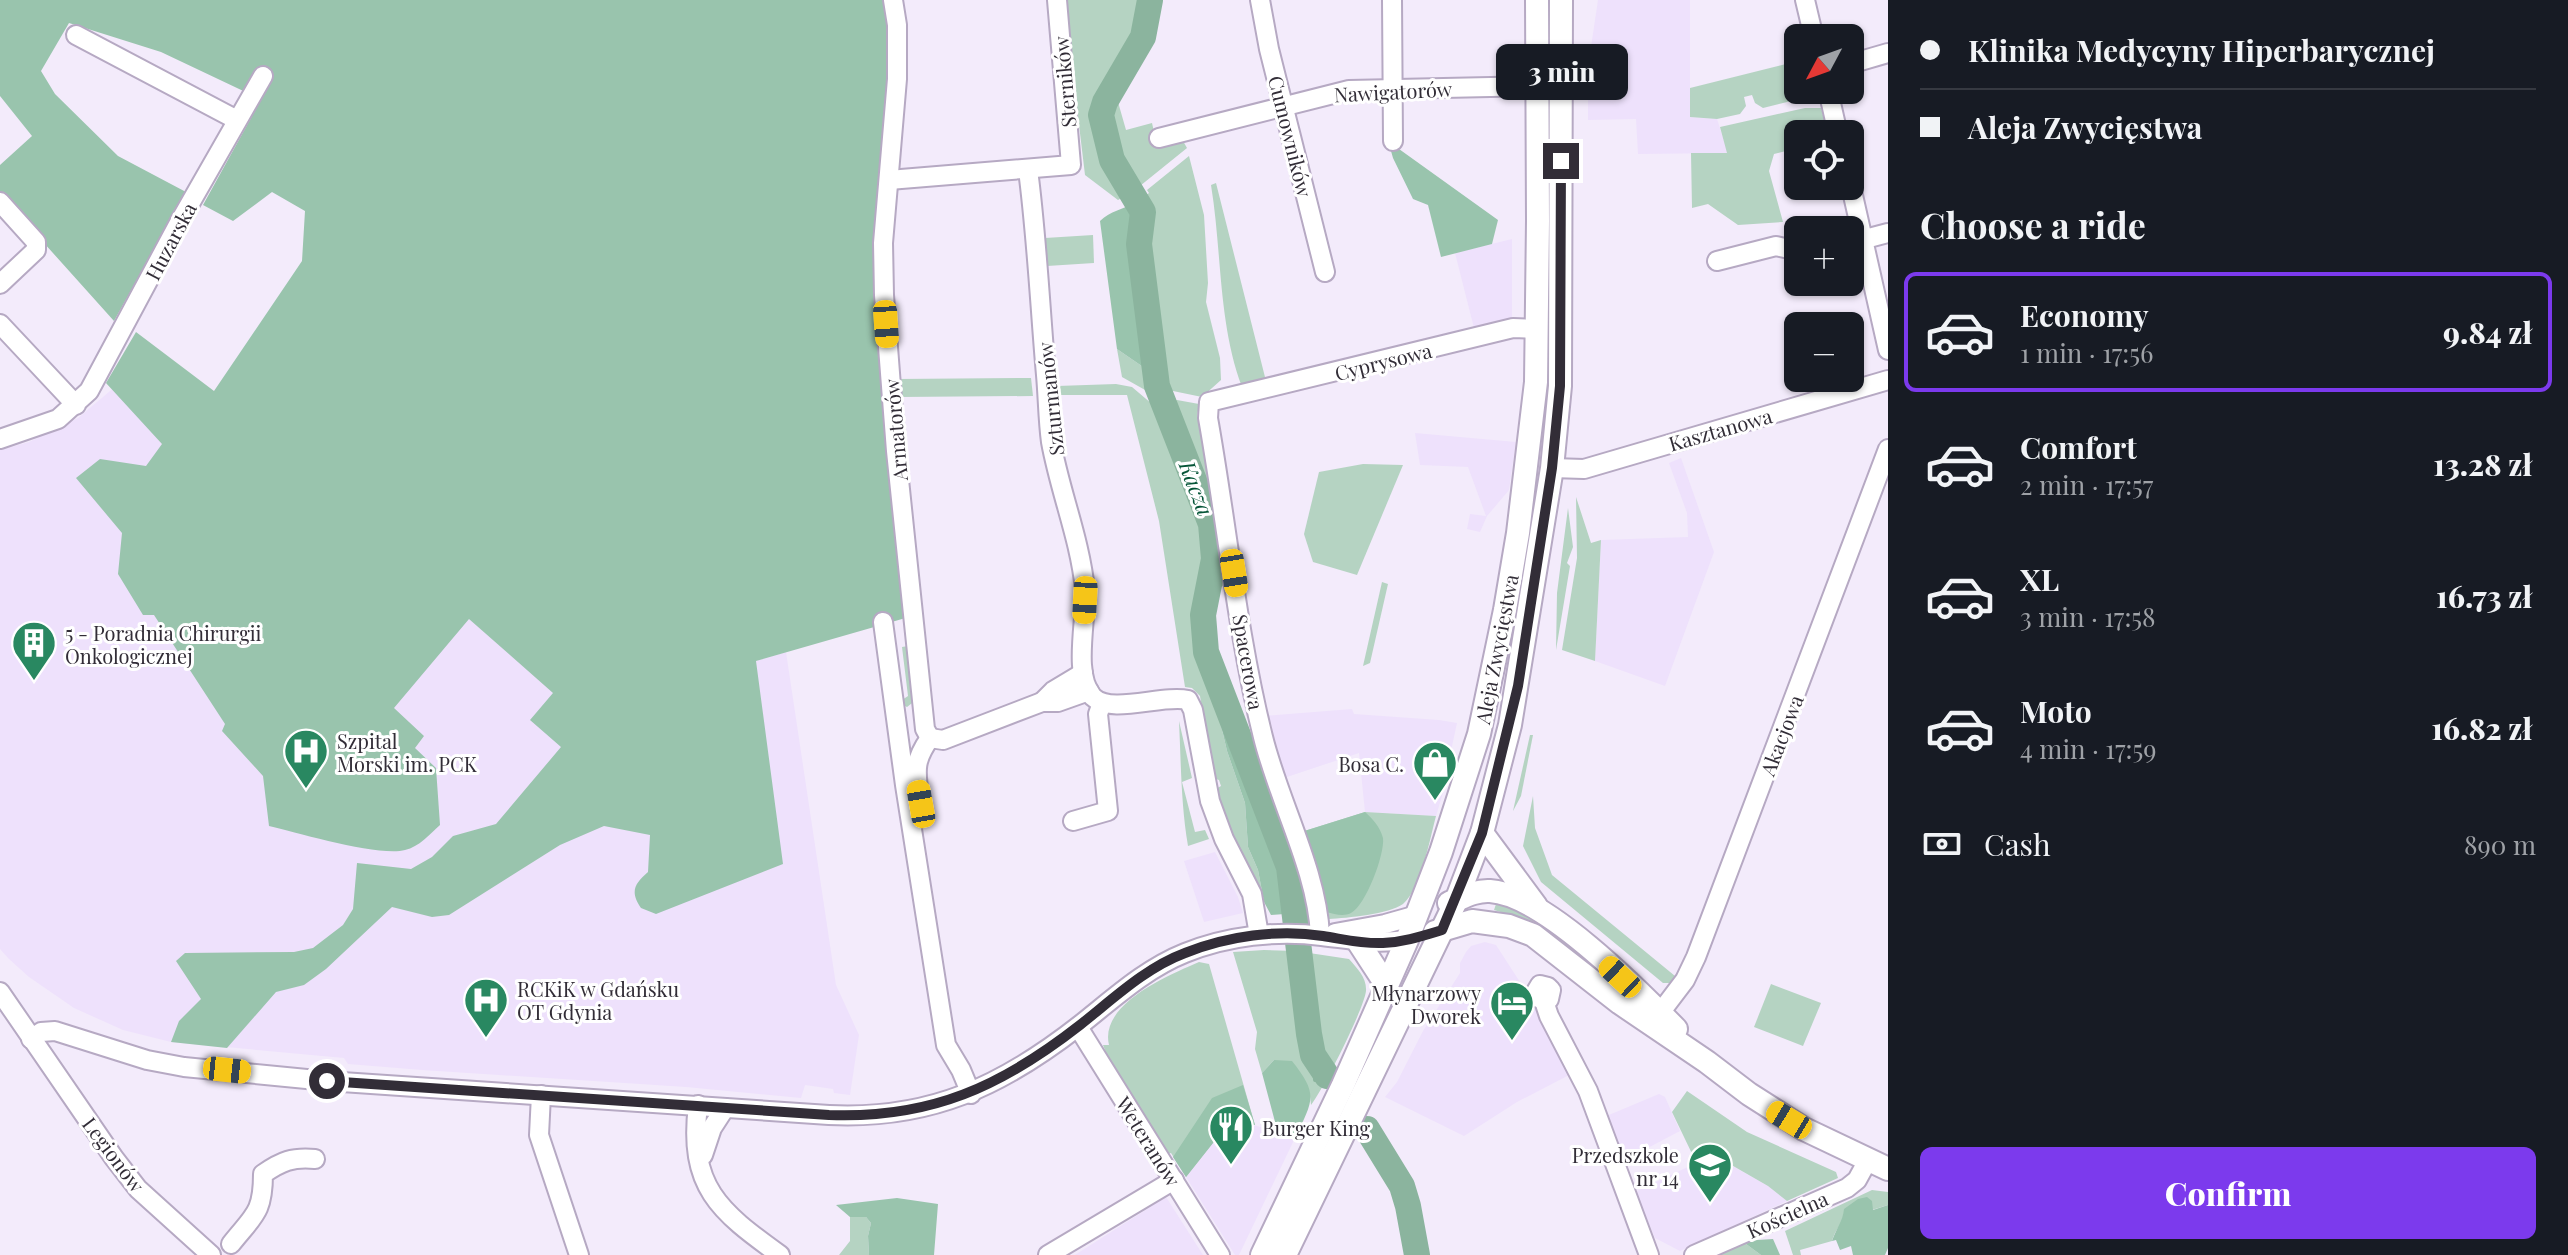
<!DOCTYPE html>
<html lang="en">
<head>
<meta charset="utf-8">
<style>
	:root { --surface:#171b24; --page:#242831; --text:#f1f3f6; --muted:#9ea1a6; --line:#363941; --accent:#7c3aed }
	body { margin:0; font-family:"Playfair Display",serif; background:var(--page); color:var(--text); height:100vh; display:flex; flex-direction:column; font-size:30px; white-space:nowrap }
	* { box-sizing:border-box; margin:0 }
	p { font-size:26px; color:var(--muted) }
	.icon { flex:none; width:44px; height:44px; fill:none; stroke:currentColor; stroke-width:2; stroke-linecap:round; stroke-linejoin:round }
	.map { position:relative; flex:1; overflow:hidden }
	.panel { display:flex; flex-direction:column; background:var(--surface); width:680px }
	.panel>* { flex:none }
	.hud { display:grid; align-content:center; height:176px; padding:0 32px; background:var(--surface) }
	.needle { width:52px; rotate:229deg }
	.tools { position:absolute; left:1784px; top:24px; display:grid; gap:16px }
	.tools a { display:grid; place-items:center; width:80px; height:80px; border-radius:12px; background:var(--surface); box-shadow:0 2px 6px #0004; font-size:40px }
	.end { position:absolute; width:36px; height:36px; margin:-18px; border:10px solid #322d37; background:#fff; box-shadow:0 0 0 4px #fff }
	.from { border-radius:50% }
	.bubble { position:absolute; height:56px; border-radius:12px; background:var(--surface); box-shadow:0 2px 6px #0004; font-size:26px; font-weight:800; line-height:56px; text-align:center }
	.car { position:absolute; width:24px; height:48px; margin:-24px -12px; border-radius:10px; box-shadow:0 0 6px 2px #0007; background:linear-gradient(#f5c518 24%,#345 0 40%,#f5c518 0 76%,#345 0 86%,#f5c518 0) }
	.hud b { display:flex; align-items:center; gap:28px; height:76px; font-size:30px }
	.hud b+b { border-top:2px solid var(--line) }
	.hud i { width:20px; height:20px; background:var(--text) }
	ul { padding:0; list-style:none }
	li { display:flex; align-items:center; gap:24px; height:120px; margin:0 16px 12px; padding:0 16px; border:4px solid transparent; border-radius:12px }
	li div { flex:1 }
	li b { display:block; font-size:30px }
	li em { font-style:normal; font-weight:800 }
	li.active { border-color:var(--accent) }
	li>.icon { width:72px; height:72px; stroke-width:1.5 }
	h2 { padding:0 32px; font-size:36px; line-height:96px }
	.pay { display:flex; align-items:center; gap:20px; height:88px; padding:0 32px; font-size:30px }
	.pay p { margin-inline-start:auto }
	.button { display:flex; gap:16px; margin-top:auto; padding:16px 32px }
	.button a { flex:1; height:92px; border-radius:12px; background:var(--accent); color:#fff; font-size:32px; font-weight:800; line-height:92px; text-align:center }
	main { display:flex; flex:1; min-height:0 }
	.map>svg:first-child { display:block }
	.built { fill:#eee1fc }
	.green { fill:#b5d3c2 }
	.forest { fill:#99c4ad }
	.lines { fill:none; stroke-linecap:round; stroke-linejoin:round }
	.stream { stroke:#8bb49e; stroke-width:4 }
	.river { stroke:#8bb49e; stroke-width:26 }
	.minor-casing { stroke:#b6a9c3; stroke-width:22 }
	.major-casing { stroke:#b6a9c3; stroke-width:26 }
	.minor { stroke:#fff; stroke-width:18 }
	.major { stroke:#fff; stroke-width:22 }
	.route { stroke:#322d37; stroke-width:10 }
	.labels { text-anchor:middle; dominant-baseline:central; stroke-width:6; stroke-linejoin:round; paint-order:stroke }
	.street-label { font-size:20px; fill:#322d37; stroke:#fff }
	.poi-label { font-size:20px; fill:#322d37; stroke:#fff; text-anchor:start }
	.water-label { font-size:22px; font-style:italic; fill:#065538; stroke:#fff }
</style>
</head>
<body>
<main>
<div class="map">
<svg width="1888" height="1255" viewBox="0 0 1888 1255">
	<rect width="100%" height="100%" fill="#f3ebfb"/>
	<g class="built">
		<path d="M1598,0H1690V117L1717,119L1728,153L1638,154L1636,119L1588,120V67Z"/>
		<path d="M1512,239V318L1474,328L1455,253Z"/>
		<path d="M116,386L756,661L786,652L836,985L859,1035L850,1095L834,1093L833,1089L805,1085L801,1098L686,1087L422,1070L348,1064L344,1058L171,1042L123,1030L74,1008L29,977L9,959L0,949V450L29,442L78,418Z"/>
		<path d="M1415,433L1516,442L1509,490L1487,516L1480,532L1467,529L1470,514L1486,516L1468,467L1420,465Z"/>
		<path d="M1681,458L1714,552L1665,686L1595,661L1601,540L1688,537L1687,513L1669,463Z"/>
		<path d="M1352,709L1354,714L1439,720L1457,723L1448,765L1449,773L1436,816L1365,812L1359,753L1281,779L1263,716Z"/>
		<path d="M1215,852L1238,897L1243,913L1204,922L1184,861Z"/>
		<path d="M1485,942L1496,945L1540,1013L1573,1073L1517,1102L1464,1136L1385,1097L1397,1082L1423,1031L1460,973V963L1466,952L1471,946Z"/>
		<path d="M1659,1094L1665,1097L1680,1131L1623,1161L1604,1117Z"/>
		<path d="M1232,1118L1295,1138L1239,1255H1235L1186,1177Z"/>
		<path d="M1713,1155L1768,1186L1787,1201L1680,1251L1655,1238L1635,1192Z"/>
		<path d="M1166,1197L1203,1255H1075L1122,1225Z"/>
	</g>
	<g class="green">
		<path d="M1064,0H1141L1140,18L1134,33L1114,66L1103,97L1098,101C1097,135 1109,168 1129,194L1118,200L1085,175Z"/>
		<path d="M1794,62L1798,90H1801L1803,98L1763,108L1755,103L1752,95L1744,97L1746,106L1740,114L1717,119L1690,117V88Z"/>
		<path d="M1116,95L1126,130L1152,123L1157,145L1183,141L1187,148L1135,190C1116,166 1098,128 1110,97Z"/>
		<path d="M1805,108H1821L1828,134H1798V148L1774,154L1769,171L1783,222L1738,225L1708,204L1692,208L1691,153H1727L1720,127Z"/>
		<path d="M1189,156L1204,215L1208,283L1206,302L1220,358L1221,380L1202,397L1173,391L1166,394C1154,347 1149,298 1145,249C1143,230 1150,218 1140,200L1149,193L1147,190Z"/>
		<path d="M1216,183L1266,381L1242,387C1218,323 1222,252 1211,185Z"/>
		<path d="M1093,235L1094,263L1047,266L1045,238Z"/>
		<path d="M1117,349L1149,371L1153,372L1152,385L1154,395L1122,377Z"/>
		<path d="M1031,378L1033,396L899,397L897,379Z"/>
		<path d="M1116,384L1132,387L1152,404L1161,403L1204,514L1209,547L1197,590L1194,612L1197,638L1210,685L1224,706L1220,721L1227,751L1245,803L1248,847L1258,870L1264,902L1227,827L1214,790L1221,786L1219,780L1213,778L1200,696L1192,688L1185,687L1159,521L1127,395H1058L1057,386Z"/>
		<path d="M1177,400L1199,404L1197,417L1204,443L1225,584L1215,593L1212,601L1217,559L1215,526L1168,402Z"/>
		<path d="M1363,464L1403,465L1357,575L1313,562L1304,534L1319,472Z"/>
		<path d="M1576,497L1591,543L1601,540L1595,661L1562,650L1577,558Z"/>
		<path d="M1568,508L1573,547L1567,563L1570,566L1556,650L1557,593Z"/>
		<path d="M1382,582L1388,584L1370,663L1363,666Z"/>
		<path d="M908,646L916,700L907,707L903,705L902,700L908,696L902,647Z"/>
		<path d="M1179,721L1192,778L1182,782L1195,832L1205,830L1209,839L1188,846C1181,805 1181,763 1179,721Z"/>
		<path d="M1530,735H1533L1521,796L1513,811Z"/>
		<path d="M1533,796L1535,828L1552,875L1675,976L1670,983H1663L1541,882L1523,846Z"/>
		<path d="M1365,812L1436,816C1430,838 1421,889 1403,904C1389,914 1347,918 1329,919L1298,833Z"/>
		<path d="M1497,901C1546,923 1585,959 1626,994L1536,925L1524,919L1494,910Z"/>
		<path d="M1264,950L1296,951L1349,959C1357,968 1367,978 1366,991C1364,1009 1323,1090 1311,1105L1310,1096L1274,1060L1262,1073L1255,1049L1257,1032L1233,952Z"/>
		<path d="M1199,962L1209,964L1255,1125L1232,1119L1186,1177L1171,1153L1168,1154L1109,1060L1103,1045H1109C1099,1004 1169,975 1199,962Z"/>
		<path d="M1771,984L1821,1003L1803,1046L1754,1027Z"/>
		<path d="M1687,1091L1747,1132L1836,1172L1838,1178L1787,1201L1768,1186L1714,1155L1696,1162L1672,1112Z"/>
		<path d="M1872,1190L1888,1192V1205L1872,1210V1201C1855,1212 1838,1220 1832,1241L1800,1250L1801,1255H1793L1785,1231Z"/>
		<path d="M857,1216L866,1217L871,1223L868,1236L869,1255H839L850,1241V1217Z"/>
		<path d="M1742,1241L1761,1255H1712Z"/>
	</g>
	<g class="forest">
		<path d="M0,0H886L893,45L879,224L909,617L756,661L783,864L656,914L641,908C630,892 634,884 648,872L650,835L604,826L560,845L449,915L432,917L392,907L326,969L304,985L276,992L227,1048L171,1042L179,1021L201,999L176,961L185,953L294,952L313,948L343,925L353,909L357,863L411,869L432,857L453,836L496,824L561,747L530,720L553,693L469,619L394,708L424,736L415,748L436,768L440,825C430,834 419,847 405,850C380,857 298,833 269,826L263,776L222,731L225,724L154,615H143L118,574L122,533L76,478L100,459L146,466L162,444L106,383L136,332L214,391L302,261L305,211L272,192L233,221L203,205L251,118L258,98L161,52L69,23L41,71L55,94L118,156L186,192L114,321L0,194V165L32,136L0,96Z"/>
		<path d="M1399,149L1498,220L1492,244L1441,257L1428,205L1413,199L1393,158L1391,151Z"/>
		<path d="M1134,202C1141,220 1135,240 1137,259C1140,297 1148,334 1153,372L1149,371L1117,349L1100,221C1111,210 1122,211 1134,202Z"/>
		<path d="M1224,706H1231L1241,719L1257,775L1288,844L1313,912L1271,915L1264,902L1258,870L1248,847L1245,803L1227,751L1220,721Z"/>
		<path d="M1365,812C1373,819 1380,827 1383,838C1385,854 1366,905 1351,913C1343,917 1335,914 1326,912L1298,833Z"/>
		<path d="M1274,1060L1292,1061C1319,1095 1313,1100 1295,1138L1278,1133L1262,1073Z"/>
		<path d="M1243,1085L1255,1125L1232,1119L1186,1177L1173,1157L1212,1098Z"/>
		<path d="M1867,1197L1872,1201L1873,1210L1888,1205V1248L1885,1255H1853L1851,1246L1840,1250L1836,1240L1832,1241C1836,1229 1843,1221 1844,1209L1858,1199Z"/>
		<path d="M897,1198L938,1204L934,1255H869L868,1236L871,1223L866,1217H850L836,1205Z"/>
		<path d="M1773,1239L1780,1255H1761L1742,1241Z"/>
	</g>
	<g class="lines">
		<path class="stream" d="M1315,1080L1317,1061"/>
		<g class="river">
			<path d="M1150,0L1143,37L1105,102L1101,115L1112,160L1143,212L1139,244L1157,386L1211,524L1214,559L1203,615L1206,652L1289,867L1309,1034L1313,1055L1327,1076"/>
			<path d="M1367,1129L1402,1186L1408,1206L1417,1255"/>
		</g>
		<g class="minor-casing">
			<g id="minor">
				<path d="M893,0L897,25V79L883,243L884,295L896,451L925,729L930,738"/>
				<path d="M1260,0L1269,49L1325,272"/>
				<path d="M1392,0L1393,141"/>
				<path d="M1805,0L1814,38"/>
				<path d="M76,35L237,120"/>
				<path d="M1850,64L1888,53"/>
				<path d="M1828,90L1838,134"/>
				<path d="M1159,138L1349,90L1536,86"/>
				<path d="M1028,170C1037,238 1040,307 1046,375C1048,397 1048,420 1051,442C1060,492 1080,539 1085,590C1087,619 1072,675 1093,697C1111,715 1163,694 1188,700L1193,710L1210,801L1224,839L1252,894L1259,935"/>
				<path d="M889,180L1071,165L1057,0"/>
				<path d="M1850,182L1888,350"/>
				<path d="M0,202L36,242V250L0,284"/>
				<path d="M1850,243L1888,233"/>
				<path d="M1717,261L1776,246L1798,251"/>
				<path d="M0,324L76,405"/>
				<path d="M0,439L58,419L89,391L180,221L263,76"/>
				<path d="M1552,468L1584,469L1888,380"/>
				<path d="M883,622L905,785L946,1045L961,1070L971,1094"/>
				<path d="M1042,702L1053,691L1083,673"/>
				<path d="M930,738L943,740L1042,702H1058L1089,691"/>
				<path d="M919,795C915,769 915,759 930,738"/>
				<path d="M1073,821L1108,811L1098,714L1102,703"/>
				<path d="M1335,933L1385,924L1417,915"/>
				<path d="M1320,935C1317,870 1279,802 1263,737C1237,633 1227,524 1208,418L1209,402L1513,328L1536,329"/>
				<path d="M0,992L114,1158L138,1189L211,1255"/>
				<path d="M1544,1001L1549,999L1551,990L1548,987L1540,985L1534,995L1544,1001L1549,1016L1588,1091L1649,1255"/>
				<path d="M1660,1013L1685,980L1696,957L1888,449"/>
				<path d="M1078,1027L1220,1255"/>
				<path d="M31,1039L41,1032L55,1031L147,1060L184,1067L327,1081L829,1115C930,1120 1002,1086 1080,1025C1113,999 1145,969 1185,953C1227,936 1277,930 1322,936C1356,940 1372,944 1407,940"/>
				<path d="M541,1095L539,1135L579,1255"/>
				<path d="M698,1105C688,1187 719,1211 780,1255"/>
				<path d="M703,1155L712,1128L725,1108"/>
				<path d="M231,1244C254,1215 263,1213 263,1174C282,1161 292,1157 315,1159"/>
				<path d="M1048,1255L1174,1180"/>
				<path d="M1694,1255L1847,1188L1857,1180L1868,1160"/>
			</g>
		</g>
		<g class="major-casing">
			<g id="major">
				<path d="M1482,833L1536,906"/>
				<path d="M1449,903C1462,898 1475,890 1490,891C1543,894 1639,991 1676,1029"/>
				<path d="M1435,932L1472,921L1509,926L1533,935L1620,1003L1707,1062L1749,1094L1804,1129L1888,1169"/>
				<path d="M1359,943L1387,986"/>
				<path d="M1262,1255L1343,1085L1407,940L1441,852L1479,734L1505,610L1518,533L1536,382L1538,221L1537,0"/>
				<path d="M1285,1255L1456,901L1482,833L1510,725L1552,468L1560,386L1561,0"/>
			</g>
		</g>
		<use href="#minor" class="minor"/>
		<use href="#major" class="major"/>
	</g>
	<g class="lines">
		<path class="route" d="M327,1081L829,1115C931,1119 1002,1086 1080,1025C1113,999 1145,968 1185,953C1227,936 1278,929 1323,936C1343,939 1362,944 1383,943C1404,942 1422,936 1442,930L1482,833L1518,686L1552,468L1560,386L1561,161"/>
	</g>
	<defs>
		<g id="building-pin" transform="scale(2.3)"><path d="M0 17L-7.5 6A9.5 9.5 0 1 1 7.5 6Z" fill="#298861" stroke="#fff"/><path d="M-4-6H4V6H1V3H-1V6H-4ZM-2.5-4.3h1.7v1.8h-1.7ZM.8-4.3h1.7v1.8H.8ZM-2.5-1h1.7V.8h-1.7ZM.8-1h1.7V.8H.8Z" fill="#fff"/></g>
		<g id="hospital-pin" transform="scale(2.3)"><path d="M0 17L-7.5 6A9.5 9.5 0 1 1 7.5 6Z" fill="#298861" stroke="#fff"/><path d="M-5-5h3v3.5h4V-5h3V5h-3V1.5h-4V5h-3Z" fill="#fff"/></g>
		<g id="shop-pin" transform="scale(2.3)"><path d="M0 17L-7.5 6A9.5 9.5 0 1 1 7.5 6Z" fill="#298861" stroke="#fff"/><path d="M-5-2.5h2.3a2.7 3.5 0 0 1 5.4 0H5L5.5 6h-11ZM-1.5-2.5h3a1.5 2.3 0 0 0-3 0Z" fill="#fff"/></g>
		<g id="hotel-pin" transform="scale(2.3)"><path d="M0 17L-7.5 6A9.5 9.5 0 1 1 7.5 6Z" fill="#298861" stroke="#fff"/><path d="M-6-4.5h1.5V1H6V5H4.5V3h-9V5H-6ZM-4 0a1.8 1.8 0 1 1 3.6 0ZM.5 0V-2.5h3Q6-2.5 6 0Z" fill="#fff"/></g>
		<g id="restaurant-pin" transform="scale(2.3)"><path d="M0 17L-7.5 6A9.5 9.5 0 1 1 7.5 6Z" fill="#298861" stroke="#fff"/><path d="M-5-6h1v4h1v-4h1v4h1v-4h1v5L-1.5 .5V6h-2V.5L-5-1ZM5-6V6H3V1.5H1.5Q1.5-4 5-6Z" fill="#fff"/></g>
		<g id="school-pin" transform="scale(2.3)"><path d="M0 17L-7.5 6A9.5 9.5 0 1 1 7.5 6Z" fill="#298861" stroke="#fff"/><path d="M0-5L7-2L0 1L-7-2ZM-4 1L0 2.5L4 1V4Q0 6-4 4Z" fill="#fff"/></g>
	</defs>
	<g fill-rule="evenodd">
		<use href="#building-pin" x="34" y="643"/>
		<use href="#hospital-pin" x="306" y="751"/>
		<use href="#shop-pin" x="1435" y="763"/>
		<use href="#hospital-pin" x="486" y="1000"/>
		<use href="#hotel-pin" x="1512" y="1003"/>
		<use href="#restaurant-pin" x="1231" y="1127"/>
		<use href="#school-pin" x="1710" y="1165"/>
	</g>
	<g class="labels">
		<g class="street-label">
			<text transform="translate(1064 82) rotate(-95)">Sterników</text>
			<text transform="translate(1393 91) rotate(-3)">Nawigatorów</text>
			<text transform="translate(1291 136) rotate(76)">Cumowników</text>
			<text transform="translate(170 241) rotate(-62)">Huzarska</text>
			<text transform="translate(1383 361) rotate(-14)">Cyprysowa</text>
			<text transform="translate(1050 399) rotate(-96)">Szturmanów</text>
			<text transform="translate(1720 429) rotate(-16)">Kasztanowa</text>
			<text transform="translate(895 430) rotate(-95)">Armatorów</text>
			<text transform="translate(1496 649) rotate(-79)">Aleja Zwycięstwa</text>
			<text transform="translate(1249 662) rotate(80)">Spacerowa</text>
			<text transform="translate(1781 735) rotate(-69)">Akacjowa</text>
			<text transform="translate(1149 1141) rotate(58)">Weteranów</text>
			<text transform="translate(114 1154) rotate(53)">Legionów</text>
			<text transform="translate(1787 1214) rotate(-24)">Kościelna</text>
		</g>
		<g class="poi-label">
			<text x="65" y="632">5 - Poradnia Chirurgii<tspan x="65" dy="23">Onkologicznej</tspan></text>
			<text x="337" y="740">Szpital<tspan x="337" dy="23">Morski im. PCK</tspan></text>
			<text x="1404" y="763" text-anchor="end">Bosa C.</text>
			<text x="517" y="988">RCKiK w Gdańsku<tspan x="517" dy="23">OT Gdynia</tspan></text>
			<text x="1481" y="992" text-anchor="end">Młynarzowy<tspan x="1481" dy="23">Dworek</tspan></text>
			<text x="1262" y="1127">Burger King</text>
			<text x="1679" y="1154" text-anchor="end">Przedszkole<tspan x="1679" dy="23">nr 14</tspan></text>
		</g>
		<g class="water-label">
			<text transform="translate(1197 488) rotate(69)">Kacza</text>
		</g>
	</g>
</svg>
<div class="tools">
<a><svg class="needle" viewBox="-14 -14 28 28"><path d="M0-13l5 13h-10z" fill="#e53935"/><path d="M0 13l5-13h-10z" fill="#9ea1a6"/></svg></a>
<a><svg class="icon" aria-label="locate" viewBox="0 0 24 24"><circle cx="12" cy="12" r="6"/><path d="M12 2v4M12 18v4M2 12h4M18 12h4"/></svg></a>
<a>+</a>
<a>−</a>
</div>
<i class="end from" style="left:327px;top:1081px"></i>
<i class="end" style="left:1561px;top:161px"></i>
<div class="bubble" style="left:1496px;top:44px;width:132px">3 min</div>
<i class="car" style="left:886px;top:324px;rotate:176deg"></i>
<i class="car" style="left:1234px;top:573px;rotate:171deg"></i>
<i class="car" style="left:1085px;top:600px;rotate:183deg"></i>
<i class="car" style="left:921px;top:804px;rotate:350deg"></i>
<i class="car" style="left:1620px;top:977px;rotate:313deg"></i>
<i class="car" style="left:227px;top:1070px;rotate:96deg"></i>
<i class="car" style="left:1789px;top:1120px;rotate:301deg"></i>
</div>
<section class="panel">
<div class="hud">
<b><i class="from"></i>Klinika Medycyny Hiperbarycznej</b>
<b><i></i>Aleja Zwycięstwa</b>
</div>
<h2>Choose a ride</h2>
<ul>
<li class="active"><svg class="icon" aria-label="car" viewBox="0 0 24 24"><path d="M5 17H2v-5l4-1 3-4h7l3 4 3 1v5h-3M9 17h6M6 11h13"/><circle cx="7" cy="17" r="2"/><circle cx="17" cy="17" r="2"/></svg><div><b>Economy</b><p>1 min · 17:56</p></div><em>9.84 zł</em></li>
<li><svg class="icon" aria-label="car" viewBox="0 0 24 24"><path d="M5 17H2v-5l4-1 3-4h7l3 4 3 1v5h-3M9 17h6M6 11h13"/><circle cx="7" cy="17" r="2"/><circle cx="17" cy="17" r="2"/></svg><div><b>Comfort</b><p>2 min · 17:57</p></div><em>13.28 zł</em></li>
<li><svg class="icon" aria-label="car" viewBox="0 0 24 24"><path d="M5 17H2v-5l4-1 3-4h7l3 4 3 1v5h-3M9 17h6M6 11h13"/><circle cx="7" cy="17" r="2"/><circle cx="17" cy="17" r="2"/></svg><div><b>XL</b><p>3 min · 17:58</p></div><em>16.73 zł</em></li>
<li><svg class="icon" aria-label="car" viewBox="0 0 24 24"><path d="M5 17H2v-5l4-1 3-4h7l3 4 3 1v5h-3M9 17h6M6 11h13"/><circle cx="7" cy="17" r="2"/><circle cx="17" cy="17" r="2"/></svg><div><b>Moto</b><p>4 min · 17:59</p></div><em>16.82 zł</em></li>
</ul>
<div class="pay"><svg class="icon" aria-label="cash" viewBox="0 0 24 24"><path d="M3 7h18v10H3z"/><circle cx="12" cy="12" r="2"/></svg>Cash<p>890 m</p></div>
<div class="button"><a>Confirm</a></div>
</section>
</main>
</body>
</html>
